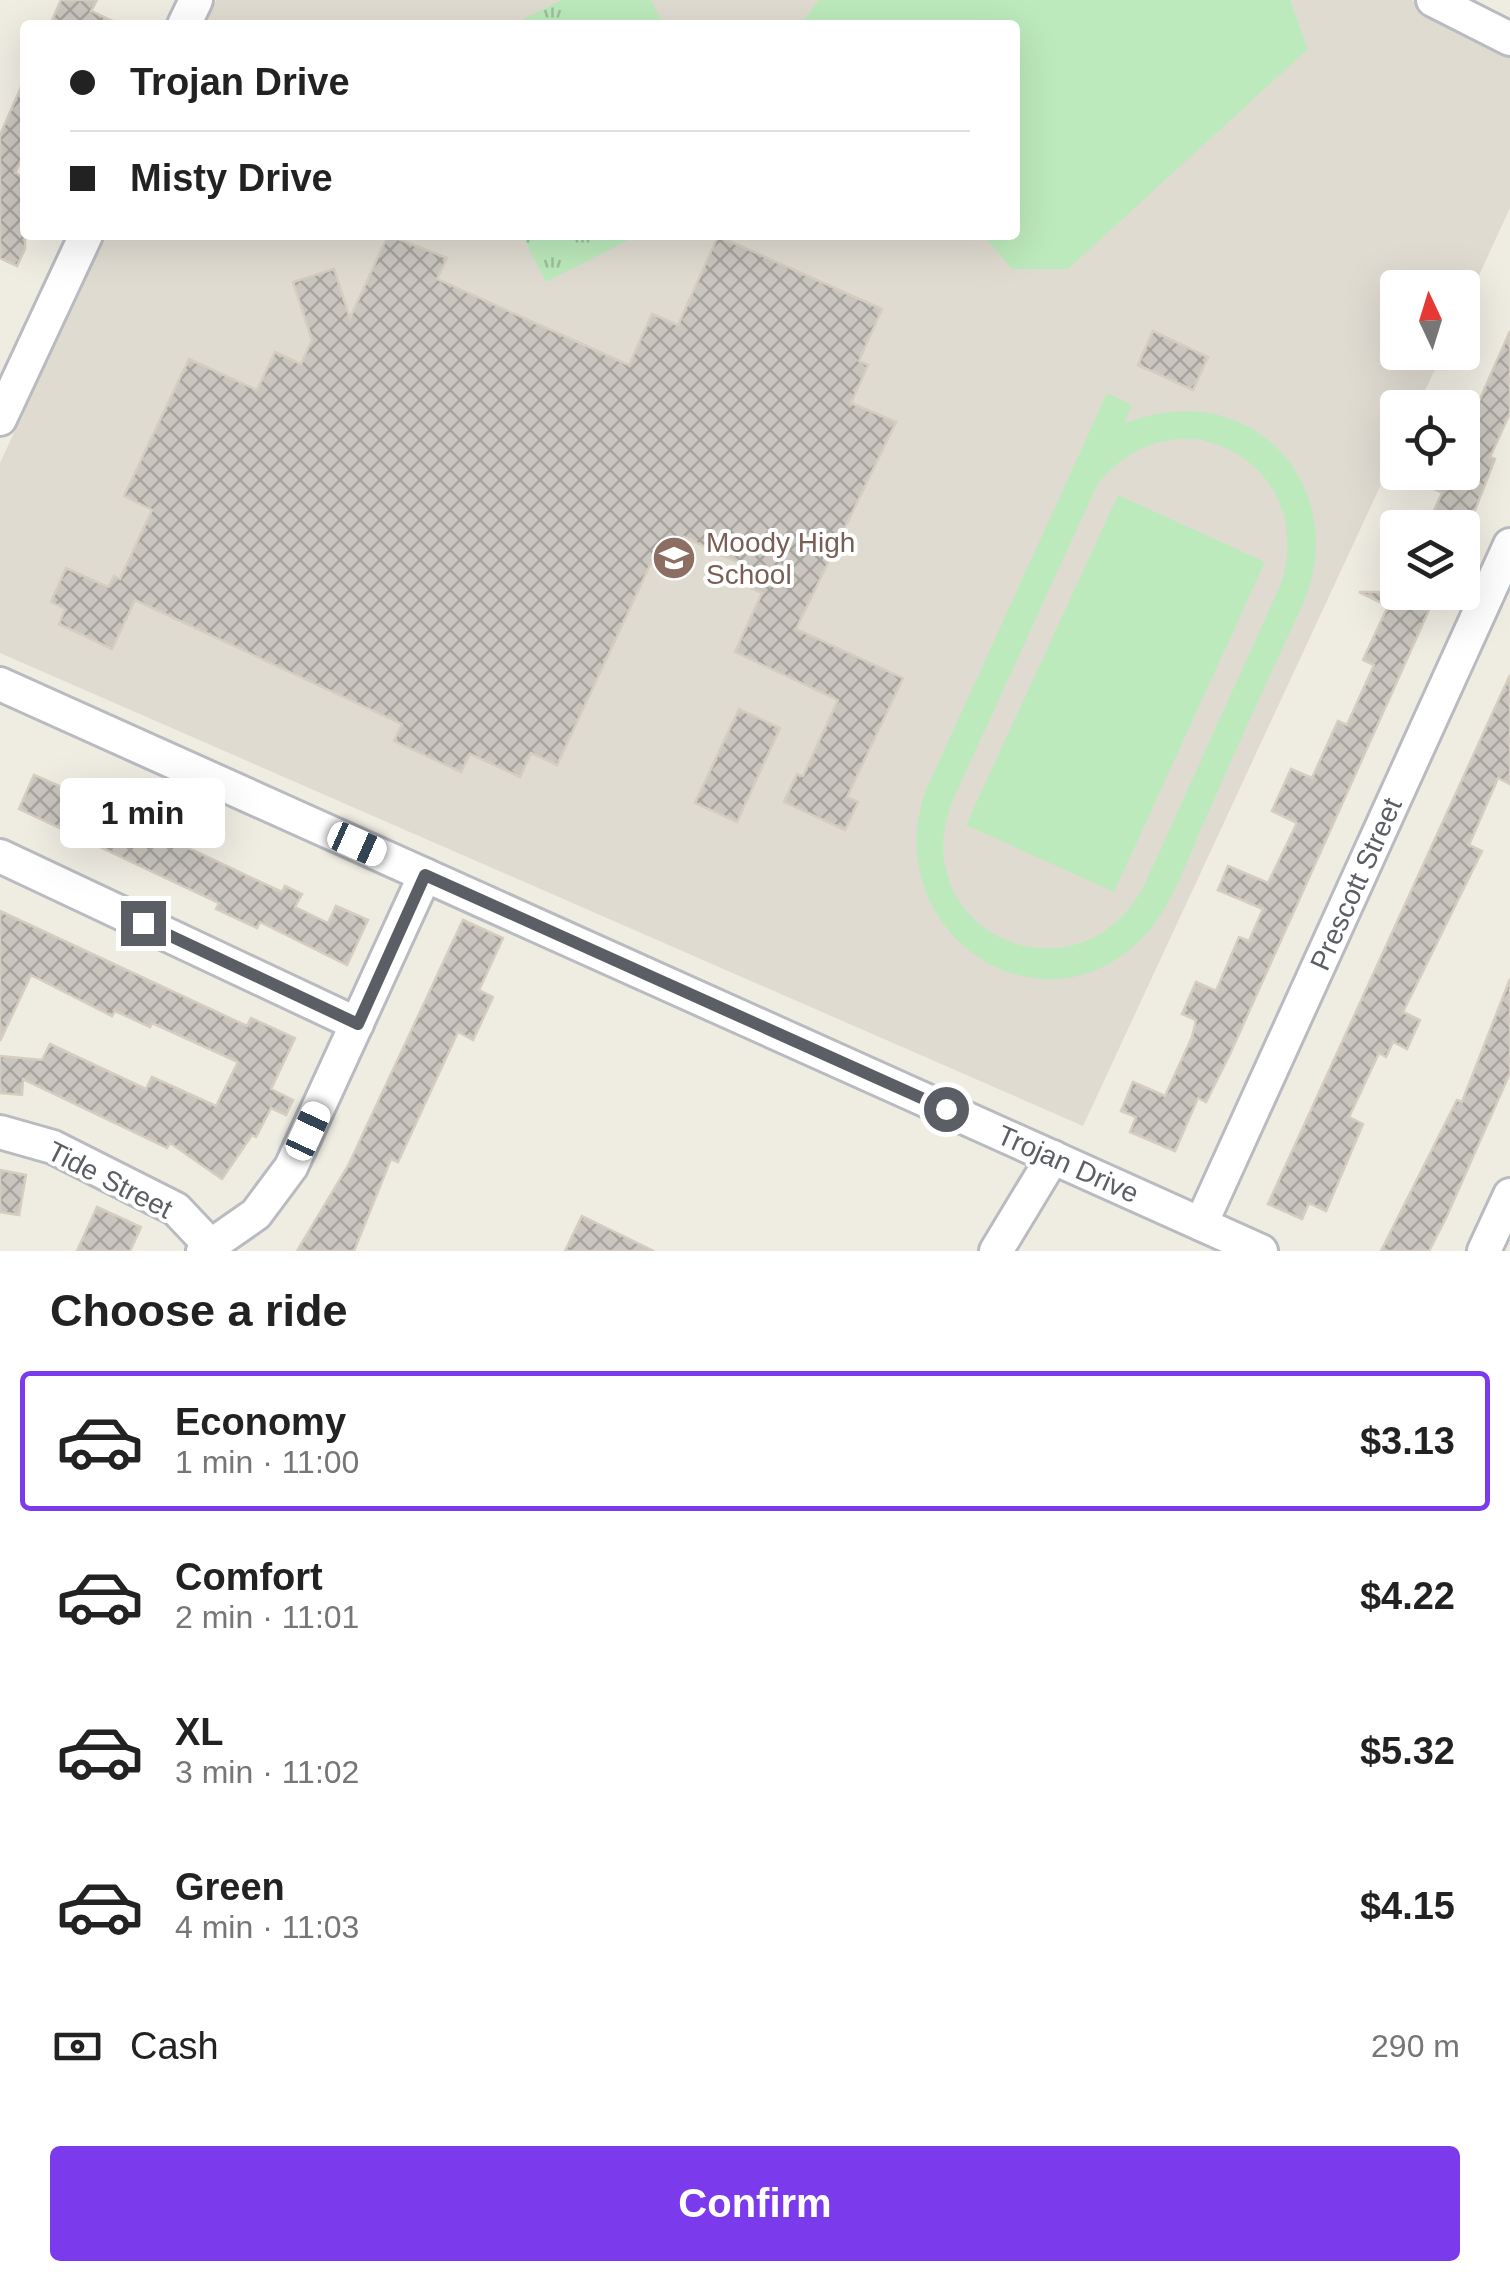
<!DOCTYPE html>
<html lang="en">
<head>
<meta charset="utf-8">
<style>
	:root { --surface:#fff; --page:#f6f6f6; --text:#222; --muted:#767676; --line:#e0e0e0; --accent:#7c3aed }
	body { margin:0; font-family:Arial,sans-serif; background:var(--page); color:var(--text); height:100vh; display:flex; flex-direction:column; font-size:38px; white-space:nowrap }
	* { box-sizing:border-box; margin:0 }
	p { font-size:32px; color:var(--muted) }
	.icon { flex:none; width:55px; height:55px; fill:none; stroke:currentColor; stroke-width:2; stroke-linecap:round; stroke-linejoin:round }
	.map { position:relative; height:1251px; overflow:hidden }
	.details { display:flex; flex-direction:column; background:var(--surface); flex:1 }
	.details>* { flex:none }
	.banner { position:absolute; left:20px; top:20px; width:1000px; height:220px; border-radius:10px; box-shadow:0 10px 40px #0002; display:grid; align-content:center; height:220px; padding:0 50px; background:var(--surface) }
	.needle { width:65px; rotate:356deg }
	.fabs { position:absolute; left:1380px; top:270px; display:grid; gap:20px }
	.fabs a { display:grid; place-items:center; width:100px; height:100px; border-radius:10px; background:var(--surface); box-shadow:0 10px 40px #0002; font-size:50px }
	.end { position:absolute; width:45px; height:45px; margin:-22px; border:12px solid #5b5f65; background:#fff; box-shadow:0 0 0 5px #fff }
	.from { border-radius:50% }
	.bubble { position:absolute; height:70px; border-radius:10px; background:var(--surface); box-shadow:0 10px 40px #0002; font-size:32px; font-weight:800; line-height:70px; text-align:center }
	.car { position:absolute; width:30px; height:60px; margin:-30px -15px; border-radius:12px; box-shadow:0 0 8px 2px #0007; background:linear-gradient(#fff 24%,#345 0 40%,#fff 0 76%,#345 0 86%,#fff 0) }
	.banner b { display:flex; align-items:center; gap:35px; height:95px; font-size:38px }
	.banner b+b { border-top:2px solid var(--line) }
	.banner i { width:25px; height:25px; background:var(--text) }
	ul { padding:0; list-style:none }
	li { display:flex; align-items:center; gap:30px; height:140px; margin:0 20px 15px; padding:0 30px; border:5px solid transparent; border-radius:10px }
	li div { flex:1 }
	li b { display:block; font-size:38px }
	li em { font-style:normal; font-weight:800 }
	li.current { border-color:var(--accent) }
	li>.icon { width:90px; height:90px; stroke-width:1.5 }
	h2 { padding:0 50px; font-size:45px; line-height:120px }
	.pay { display:flex; align-items:center; gap:25px; height:110px; padding:0 50px; font-size:38px }
	.pay p { margin-inline-start:auto }
	.action { display:flex; gap:20px; margin-top:auto; padding:20px 50px }
	.action a { flex:1; height:115px; border-radius:10px; background:var(--accent); color:#fff; font-size:40px; font-weight:800; line-height:115px; text-align:center }
	.map>svg:first-child { display:block }
	.education { fill:#dfdbd1 }
	.park { fill:url(#park-tufts) }
	.pitch { fill:#bceabc; fill-rule:evenodd }
	.building { fill:url(#building-cross-hatch); stroke:#d5cec0; stroke-width:2.5 }
	.lines { fill:none; stroke-linecap:round; stroke-linejoin:round }
	.minor-casing { stroke:#b8bbc0; stroke-width:38 }
	.minor { stroke:#fff; stroke-width:32 }
	.route { stroke:#5b5f65; stroke-width:12 }
	.labels { text-anchor:middle; dominant-baseline:central; stroke-width:8; stroke-linejoin:round; paint-order:stroke }
	.education-label { font-size:28px; fill:#785e54; stroke:#fff; text-anchor:start }
	.street-label { font-size:28px; fill:#5b5f65; stroke:#fff }
</style>
</head>
<body>
<div class="map">
<svg width="1510" height="1251" viewBox="0 0 1510 1251">
	<defs>
		<pattern id="park-tufts" width="24" height="20" patternUnits="userSpaceOnUse" patternTransform="scale(2.5)"><rect width="24" height="20" fill="#bceabc"/><path d="M3 7l-1-3M5 7V3M7 7l1-3M15 17l-1-3M17 17v-4M19 17l1-3" fill="none" stroke="#9cc19c"/></pattern>
		<pattern id="building-cross-hatch" width="8" height="8" patternUnits="userSpaceOnUse" patternTransform="scale(2.5)"><rect width="8" height="8" fill="#cac6bf"/><path d="M0 0l8 8M0 8l8-8" fill="none" stroke="#a7a49f"/></pattern>
	</defs>
	<rect width="100%" height="100%" fill="#efece2"/>
	<path class="education" d="M216,0H1412L1510,57V208L1463,310L1462,288H1398V352L1443,353L1417,407L1398,408L1397,450L1083,1126L0,653V463L106,235H1015V25H204Z"/>
	<g class="park">
		<path d="M562,0H651L664,25H511Z"/>
		<path d="M522,235H638L546,282Z"/>
	</g>
	<g class="pitch">
		<path d="M610,0H634L647,25H606L597,7Z"/>
		<path d="M819,0H1290L1308,49L1068,269H1012L983,235H1015V25H805L802,22Z"/>
		<path d="M1107,393L1132,405L1124,424C1243,375 1349,476 1306,597C1272,671 1238,745 1205,820C1188,857 1174,904 1145,935C1042,1046 875,930 926,790ZM1196,439C1268,452 1304,517 1280,586L1143,888C1075,1009 903,932 952,802L1097,485C1123,453 1154,437 1196,439Z"/>
		<path d="M1118,495L1265,562L1114,892L966,825Z"/>
	</g>
	<g class="building">
		<path d="M61,0H97L91,11L121,25H50Z"/>
		<path d="M25,78V152L15,173L25,178V249L17,266L0,258V135Z"/>
		<path d="M388,235L447,258L437,279L629,365L652,314L678,325L718,236L882,309L859,361L868,365L851,403L896,422L796,629L903,678L847,797L858,802L845,830L784,802L797,774L803,776L838,700L735,652L762,593L732,579L739,563L684,537L669,571L651,563L557,765L531,753L520,777L470,754L461,772L394,741L402,724L135,600L112,649L59,624L65,609L51,602L66,568L108,587L114,576L120,579L152,510L124,496L189,359L257,390L275,352L301,364L312,340L293,282L334,269L350,318Z"/>
		<path d="M1153,331L1208,357L1193,390L1138,365Z"/>
		<path d="M1510,331V413L1490,457L1495,459L1473,515L1467,528H1426L1442,493L1434,489L1441,472H1462V440Z"/>
		<path d="M1359,592H1437L1230,1054L1206,1102L1198,1098L1175,1151L1130,1132L1136,1117L1121,1111L1133,1082L1165,1096L1192,1037L1196,1020L1182,1014L1196,982L1216,991L1239,937L1249,941L1263,909L1218,890L1228,866L1268,883L1297,823L1272,811L1291,769L1312,778L1338,721L1347,725L1374,665L1363,660L1388,606Z"/>
		<path d="M1510,675V784L1498,778L1469,845L1482,851L1403,1012L1420,1020L1407,1049L1393,1042L1386,1057L1379,1053L1349,1117L1363,1124L1326,1211L1309,1203L1302,1219L1268,1204Z"/>
		<path d="M739,709L780,728L737,822L695,803Z"/>
		<path d="M34,775L89,799L95,787L123,799L119,807L168,831L165,837L282,892L285,886L302,894L295,907L328,923L336,906L368,920L347,965L260,922L257,928L216,909L219,903L19,809Z"/>
		<path d="M0,911L247,1026L251,1018L295,1038L271,1089L293,1100L286,1115L271,1108L256,1137L252,1135L222,1179L170,1143L167,1148L23,1079L22,1095L0,1093V1056L42,1060L50,1044L146,1089L152,1077L216,1106L238,1062L152,1023L150,1027L115,1011L112,1016L31,975L0,1041Z"/>
		<path d="M463,920L503,938L479,990L493,997L473,1040L458,1032L398,1162L391,1159L354,1251H297L348,1166Z"/>
		<path d="M1510,979V1073L1446,1218L1429,1251H1381L1457,1100L1462,1102Z"/>
		<path d="M0,1170L26,1175L19,1215L0,1212Z"/>
		<path d="M97,1207L141,1227L130,1251H77Z"/>
		<path d="M582,1216L654,1251H565Z"/>
	</g>
	<g class="lines">
		<g class="minor-casing">
			<g id="minor">
				<path d="M1433,0L1510,39"/>
				<path d="M184,25L196,0"/>
				<path d="M0,419L86,235"/>
				<path d="M0,684L1261,1251"/>
				<path d="M0,856L357,1024"/>
				<path d="M0,1132L53,1147L176,1209L210,1245"/>
				<path d="M1201,1224L1510,545"/>
				<path d="M203,1251L256,1214L291,1167L425,875"/>
				<path d="M996,1251L1053,1157"/>
				<path d="M1484,1251L1510,1195"/>
			</g>
		</g>
		<use href="#minor" class="minor"/>
	</g>
	<g class="lines">
		<path class="route" d="M143,923L358,1024L425,875L946,1109"/>
	</g>
	<defs>
		<g id="school-disc" transform="scale(2.25)"><circle r="9.5" fill="#8d6e63" stroke="#fff"/><path d="M0-5L7-2L0 1L-7-2ZM-4 1L0 2.5L4 1V4Q0 6-4 4Z" fill="#fff"/></g>
	</defs>
	<g fill-rule="evenodd">
		<use href="#school-disc" x="674" y="558"/>
	</g>
	<g class="labels">
		<g class="education-label">
			<text x="706" y="542">Moody High<tspan x="706" dy="32">School</tspan></text>
		</g>
		<g class="street-label">
			<text transform="translate(1356 884) rotate(-66)">Prescott Street</text>
			<text transform="translate(1068 1164) rotate(24)">Trojan Drive</text>
			<text transform="translate(110 1180) rotate(27)">Tide Street</text>
		</g>
	</g>
</svg>
<div class="fabs">
<a><svg class="needle" viewBox="-14 -14 28 28"><path d="M0-13l5 13h-10z" fill="#e53935"/><path d="M0 13l5-13h-10z" fill="#767676"/></svg></a>
<a><svg class="icon" aria-label="locate" viewBox="0 0 24 24"><circle cx="12" cy="12" r="6"/><path d="M12 2v4M12 18v4M2 12h4M18 12h4"/></svg></a>
<a><svg class="icon" aria-label="layers" viewBox="0 0 24 24"><path d="M12 4l9 5-9 5-9-5zM3 14l9 5 9-5"/></svg></a>
</div>
<i class="end from" style="left:946px;top:1109px"></i>
<i class="end" style="left:143px;top:923px"></i>
<div class="bubble" style="left:60px;top:778px;width:165px">1 min</div>
<i class="car" style="left:357px;top:844px;rotate:114deg"></i>
<i class="car" style="left:308px;top:1131px;rotate:25deg"></i>
<div class="banner">
<b><i class="from"></i>Trojan Drive</b>
<b><i></i>Misty Drive</b>
</div>
</div>
<section class="details">
<h2>Choose a ride</h2>
<ul>
<li class="current"><svg class="icon" aria-label="car" viewBox="0 0 24 24"><path d="M5 17H2v-5l4-1 3-4h7l3 4 3 1v5h-3M9 17h6M6 11h13"/><circle cx="7" cy="17" r="2"/><circle cx="17" cy="17" r="2"/></svg><div><b>Economy</b><p>1 min · 11:00</p></div><em>$3.13</em></li>
<li><svg class="icon" aria-label="car" viewBox="0 0 24 24"><path d="M5 17H2v-5l4-1 3-4h7l3 4 3 1v5h-3M9 17h6M6 11h13"/><circle cx="7" cy="17" r="2"/><circle cx="17" cy="17" r="2"/></svg><div><b>Comfort</b><p>2 min · 11:01</p></div><em>$4.22</em></li>
<li><svg class="icon" aria-label="car" viewBox="0 0 24 24"><path d="M5 17H2v-5l4-1 3-4h7l3 4 3 1v5h-3M9 17h6M6 11h13"/><circle cx="7" cy="17" r="2"/><circle cx="17" cy="17" r="2"/></svg><div><b>XL</b><p>3 min · 11:02</p></div><em>$5.32</em></li>
<li><svg class="icon" aria-label="car" viewBox="0 0 24 24"><path d="M5 17H2v-5l4-1 3-4h7l3 4 3 1v5h-3M9 17h6M6 11h13"/><circle cx="7" cy="17" r="2"/><circle cx="17" cy="17" r="2"/></svg><div><b>Green</b><p>4 min · 11:03</p></div><em>$4.15</em></li>
</ul>
<div class="pay"><svg class="icon" aria-label="cash" viewBox="0 0 24 24"><path d="M3 7h18v10H3z"/><circle cx="12" cy="12" r="2"/></svg>Cash<p>290 m</p></div>
<div class="action"><a>Confirm</a></div>
</section>
</body>
</html>
